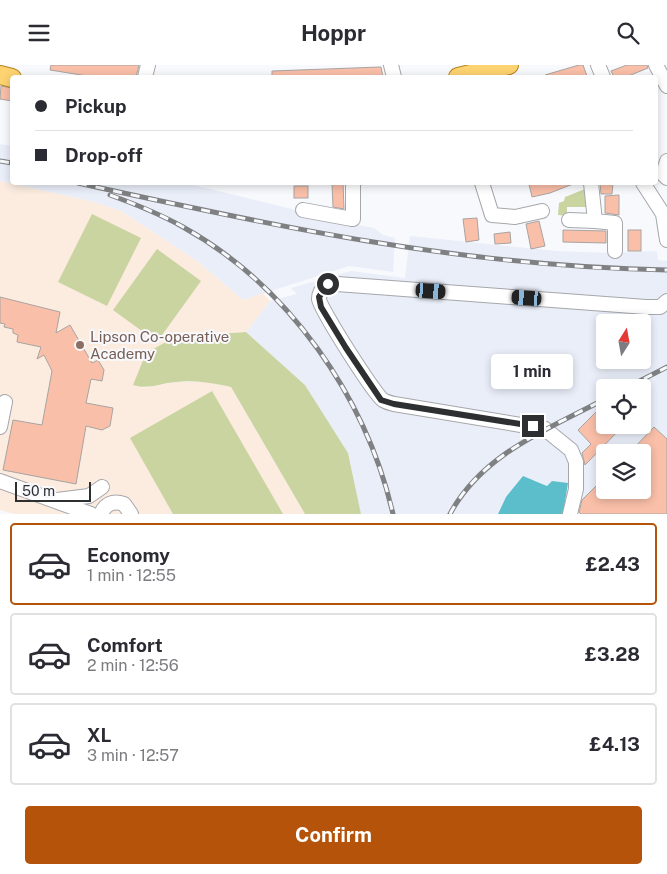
<!DOCTYPE html>
<html lang="en">
<head>
<meta charset="utf-8">
<style>
	:root { --surface:#fff; --page:#f2f2f3; --text:#2b2b33; --muted:#7c7c81; --line:#e1e1e2; --accent:#b45309 }
	body { margin:0; font-family:"Public Sans",sans-serif; background:var(--page); color:var(--text); height:100vh; display:flex; flex-direction:column; font-size:19px; white-space:nowrap }
	* { box-sizing:border-box; margin:0 }
	p { font-size:16px; color:var(--muted) }
	.icon { flex:none; width:28px; height:28px; fill:none; stroke:currentColor; stroke-width:2; stroke-linecap:round; stroke-linejoin:round }
	.map { position:relative; height:449px; overflow:hidden }
	.sheet { display:flex; flex-direction:column; background:var(--surface); flex:1 }
	.sheet>* { flex:none }
	.hud { position:absolute; left:10px; top:10px; width:648px; height:110px; border-radius:5px; box-shadow:0 2px 8px #0003; display:grid; align-content:center; height:110px; padding:0 25px; background:var(--surface) }
	.needle { width:32px; rotate:11deg }
	.buttons { position:absolute; left:596px; top:249px; display:grid; gap:10px }
	.buttons a { display:grid; place-items:center; width:55px; height:55px; border-radius:5px; background:var(--surface); box-shadow:0 2px 8px #0003; font-size:25px }
	.scale { position:absolute; left:15px; bottom:12px; width:76px; box-sizing:border-box; padding-left:5px; border:2px solid #2e2f30; border-top:0; font-size:14px; line-height:18px; white-space:nowrap; color:#2e2f30; -webkit-text-stroke:4px #f8f9fd; paint-order:stroke }
	.end { position:absolute; width:22px; height:22px; margin:-11px; border:6px solid #2e2f30; background:#fff; box-shadow:0 0 0 2px #fff }
	.from { border-radius:50% }
	.bubble { position:absolute; height:35px; border-radius:5px; background:var(--surface); box-shadow:0 2px 8px #0003; font-size:16px; font-weight:700; line-height:35px; text-align:center }
	.car { position:absolute; width:15px; height:30px; margin:-15px -8px; border-radius:6px; box-shadow:0 0 4px 1px #0007; background:linear-gradient(#222 24%,#8ab4d8 0 40%,#222 0 76%,#8ab4d8 0 86%,#222 0) }
	.hud b { display:flex; align-items:center; gap:18px; height:48px; font-size:19px }
	.hud b+b { border-top:1px solid var(--line) }
	.hud i { width:12px; height:12px; background:var(--text) }
	ul { padding:9px 0 0; list-style:none }
	li { display:flex; align-items:center; gap:15px; height:82px; margin:0 10px 8px; padding:0 15px; border:2px solid var(--line); border-radius:5px }
	li div { flex:1 }
	li b { display:block; font-size:19px }
	li em { font-style:normal; font-weight:700 }
	li.selected { border-color:var(--accent) }
	li>.icon { width:45px; height:45px; stroke-width:1.5 }
	.primary-button { display:flex; gap:10px; margin-top:auto; padding:10px 25px }
	.primary-button a { flex:1; height:58px; border-radius:5px; background:var(--accent); color:#fff; font-size:20px; font-weight:700; line-height:58px; text-align:center }
	header { display:flex; justify-content:space-between; align-items:center; height:65px; padding:0 25px; background:var(--surface); font-size:22px; font-weight:700 }
	.map>svg:first-child { display:block }
	.built { fill:#e9eef9; fill-rule:evenodd }
	.education { fill:#fcece0 }
	.green { fill:#cad4a1 }
	.water { fill:#5cbeca }
	.building { fill:#f9bfa8; stroke:#a8a4a2 }
	.lines { fill:none; stroke-linecap:round; stroke-linejoin:round }
	.minor-casing { stroke:#a6a7ab; stroke-width:16 }
	.major-casing { stroke:#b3851c; stroke-width:20 }
	.minor { stroke:#fff; stroke-width:14 }
	.major { stroke:#fdd270; stroke-width:18 }
	.rail-casing { stroke:#7f8082; stroke-width:5 }
	.rail { stroke:#f8f9fd; stroke-width:3; stroke-dasharray:9; stroke-linecap:butt }
	.route { stroke:#2e2f30; stroke-width:6 }
	.education-dot { fill:#8d6e63; stroke:#f8f9fd; stroke-width:2 }
	.labels { text-anchor:middle; dominant-baseline:central; stroke-width:4; stroke-linejoin:round; paint-order:stroke }
	.education-label { font-size:15px; fill:#785e54; stroke:#f8f9fd; text-anchor:start }
</style>
</head>
<body>
<header><svg class="icon" aria-label="menu" viewBox="0 0 24 24"><path d="M4 6h16M4 12h16M4 18h16"/></svg>Hoppr<svg class="icon" aria-label="search" viewBox="0 0 24 24"><circle cx="10" cy="10" r="6"/><path d="M15 15l6 6"/></svg></header>
<div class="map">
<svg width="667" height="449" viewBox="0 0 667 449">
	<rect width="100%" height="100%" fill="#f8f9fd"/>
	<g class="built">
		<path d="M0,79L12,81V118H185L304,147L353,156L358,160L374,163L383,170L395,173L393,207L349,201L243,235L197,196L121,146L94,137L0,116Z"/>
		<path d="M410,171L557,186L609,188L657,186L658,195L667,196V449H563L568,418L547,421L535,415L506,432L498,449H361L348,388L305,320L246,267L270,236L297,229L291,223L351,206L405,213ZM605,258H642V295H605ZM605,322H642V360H605ZM605,388H642V425H605Z"/>
	</g>
	<path class="education" d="M0,116L94,137L121,146L197,196L243,235L263,228L270,236L246,267L175,272L142,323L175,317H209L231,322L305,449H14L0,445Z"/>
	<g class="green">
		<path d="M585,124L587,142H567V151L558,150L559,138L564,136L565,132Z"/>
		<path d="M92,149L141,173L107,241L58,217Z"/>
		<path d="M157,184L201,216L157,277L113,245Z"/>
		<path d="M246,267L305,320L348,388L361,449H305L231,322C213,318 195,315 176,317C161,318 148,325 133,320L146,288L175,272Z"/>
		<path d="M212,326L283,449H173L130,373Z"/>
	</g>
	<path class="water" d="M523,411L547,421L552,416L568,418L563,449H498L506,432Z"/>
	<g class="building">
		<path d="M51,0H139L136,12H94L50,5Z"/>
		<path d="M579,0H583L587,11L545,12V10Z"/>
		<path d="M627,0H647L648,3L626,12H614L611,6Z"/>
		<path d="M381,2L383,12H272V6Z"/>
		<path d="M1,21L12,23V36L0,34Z"/>
		<path d="M332,118H343L344,144L333,142Z"/>
		<path d="M536,118H573V119L550,128L532,132L529,119Z"/>
		<path d="M600,118H613L612,129H601Z"/>
		<rect x="294" y="121" width="14" height="12"/>
		<path d="M619,130V150L605,148V131Z"/>
		<path d="M477,153L479,175L466,177L463,154Z"/>
		<path d="M539,156L545,181L531,184L526,159Z"/>
		<path d="M563,165L606,166V178L563,177Z"/>
		<rect x="628" y="165" width="13" height="21"/>
		<path d="M510,167L511,178L495,179L494,169Z"/>
		<path d="M0,232L60,247L56,268L70,260L92,298L98,295L104,305L102,316L91,314L86,338L113,343L110,361L102,365L86,361L76,419L3,405L13,355L42,360L52,306L44,290L37,294L41,282L17,277L18,270L13,268V264L4,262L5,259L0,258Z"/>
		<path d="M605,338V360H624L585,400L582,388L591,379L578,365Z"/>
		<path d="M654,362L667,374V449H581L579,447L582,435L605,412V425H642V388H629Z"/>
	</g>
	<g class="lines">
		<g class="minor-casing">
			<g id="minor">
				<path d="M391,0L394,12"/>
				<path d="M598,0L603,12"/>
				<path d="M656,0L667,21"/>
				<path d="M145,12L148,0"/>
				<path d="M667,96L663,109L667,113"/>
				<path d="M353,118V154"/>
				<path d="M482,118L492,150L515,152L542,146"/>
				<path d="M591,118L595,156L615,158V186"/>
				<path d="M643,118L663,149L667,175"/>
				<path d="M303,145L352,154"/>
				<path d="M569,155L595,156"/>
				<path d="M0,362L5,337"/>
				<path d="M0,416L91,449"/>
				<path d="M57,435L89,431L102,422"/>
				<path d="M101,449C105,439 113,435 124,439L131,449"/>
				<path d="M570,449L576,424V397L571,385L545,364L394,339C390,338 386,337 383,335C375,330 320,244 319,234C319,223 328,219 337,219L646,242H660L667,236"/>
			</g>
		</g>
		<g class="major-casing">
			<g id="major">
				<path d="M0,10L12,13"/>
				<path d="M458,12L509,0"/>
			</g>
		</g>
		<use href="#minor" class="minor"/>
		<use href="#major" class="major"/>
		<g class="rail-casing">
			<g id="rail">
				<path d="M0,96L12,98"/>
				<path d="M78,118C272,161 467,202 667,205"/>
				<path d="M110,130C135,139 160,149 183,162C289,221 366,332 393,449"/>
				<path d="M628,322L667,302"/>
				<path d="M450,449C482,389 548,364 605,334"/>
			</g>
		</g>
		<use href="#rail" class="rail"/>
	</g>
	<g class="lines">
		<path class="route" d="M328,219L319,232L321,242L346,283L381,335L394,339L533,361"/>
	</g>
	<circle class="education-dot" cx="80" cy="280" r="5"/>
	<g class="labels">
		<g class="education-label">
			<text x="90" y="271">Lipson Co-operative<tspan x="90" dy="17">Academy</tspan></text>
		</g>
	</g>
</svg>
<div class="buttons">
<a><svg class="needle" viewBox="-14 -14 28 28"><path d="M0-13l5 13h-10z" fill="#e53935"/><path d="M0 13l5-13h-10z" fill="#7c7c81"/></svg></a>
<a><svg class="icon" aria-label="locate" viewBox="0 0 24 24"><circle cx="12" cy="12" r="6"/><path d="M12 2v4M12 18v4M2 12h4M18 12h4"/></svg></a>
<a><svg class="icon" aria-label="layers" viewBox="0 0 24 24"><path d="M12 4l9 5-9 5-9-5zM3 14l9 5 9-5"/></svg></a>
</div>
<div class="scale">50 m</div>
<i class="end from" style="left:328px;top:219px"></i>
<i class="end" style="left:533px;top:361px"></i>
<div class="bubble" style="left:491px;top:289px;width:82px">1 min</div>
<i class="car" style="left:431px;top:226px;rotate:94deg"></i>
<i class="car" style="left:527px;top:233px;rotate:274deg"></i>
<div class="hud">
<b><i class="from"></i>Pickup</b>
<b><i></i>Drop-off</b>
</div>
</div>
<section class="sheet">
<ul>
<li class="selected"><svg class="icon" aria-label="car" viewBox="0 0 24 24"><path d="M5 17H2v-5l4-1 3-4h7l3 4 3 1v5h-3M9 17h6M6 11h13"/><circle cx="7" cy="17" r="2"/><circle cx="17" cy="17" r="2"/></svg><div><b>Economy</b><p>1 min · 12:55</p></div><em>£2.43</em></li>
<li><svg class="icon" aria-label="car" viewBox="0 0 24 24"><path d="M5 17H2v-5l4-1 3-4h7l3 4 3 1v5h-3M9 17h6M6 11h13"/><circle cx="7" cy="17" r="2"/><circle cx="17" cy="17" r="2"/></svg><div><b>Comfort</b><p>2 min · 12:56</p></div><em>£3.28</em></li>
<li><svg class="icon" aria-label="car" viewBox="0 0 24 24"><path d="M5 17H2v-5l4-1 3-4h7l3 4 3 1v5h-3M9 17h6M6 11h13"/><circle cx="7" cy="17" r="2"/><circle cx="17" cy="17" r="2"/></svg><div><b>XL</b><p>3 min · 12:57</p></div><em>£4.13</em></li>
</ul>
<div class="primary-button"><a>Confirm</a></div>
</section>
</body>
</html>
